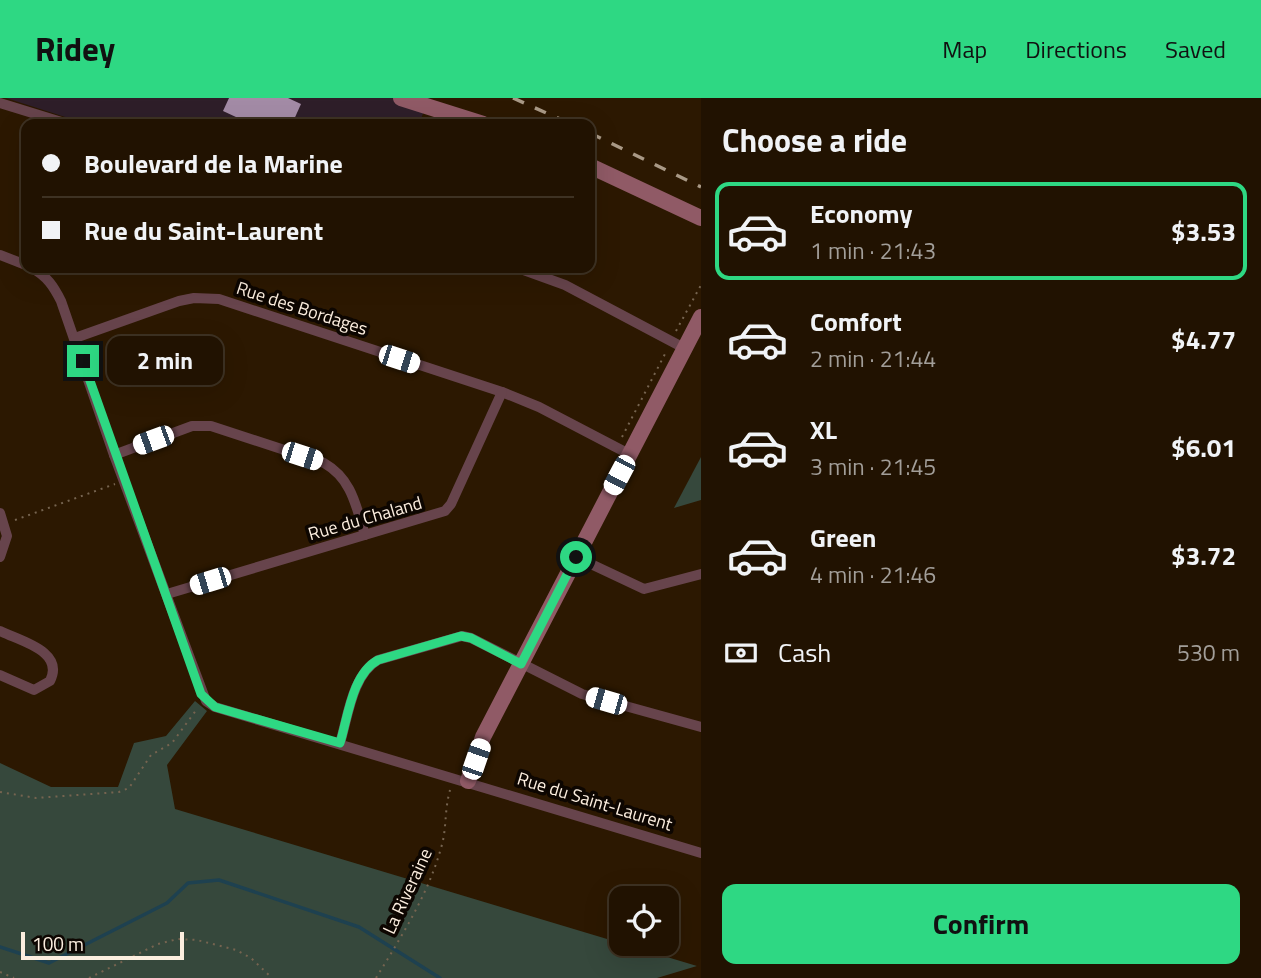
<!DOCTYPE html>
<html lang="en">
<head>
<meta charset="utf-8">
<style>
	:root { --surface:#211201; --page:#291b0b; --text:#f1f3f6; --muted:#a29e99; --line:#3e3223; --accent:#2ed883 }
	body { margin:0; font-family:"Titillium Web",sans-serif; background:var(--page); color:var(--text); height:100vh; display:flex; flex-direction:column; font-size:26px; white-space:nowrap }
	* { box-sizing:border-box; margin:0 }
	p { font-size:23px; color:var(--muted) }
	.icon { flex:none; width:38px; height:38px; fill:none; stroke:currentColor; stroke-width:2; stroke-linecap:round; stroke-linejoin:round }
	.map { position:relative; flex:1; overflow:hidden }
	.panel { display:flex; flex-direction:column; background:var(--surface); width:560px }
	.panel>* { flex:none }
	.banner { position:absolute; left:21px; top:21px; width:574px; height:154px; border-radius:14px; box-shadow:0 7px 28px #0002,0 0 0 2px var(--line); display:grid; align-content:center; height:154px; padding:0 21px; background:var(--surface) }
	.buttons { position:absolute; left:609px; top:788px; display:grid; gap:14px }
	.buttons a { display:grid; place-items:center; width:70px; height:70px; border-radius:14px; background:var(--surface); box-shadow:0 7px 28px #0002,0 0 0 2px var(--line); font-size:35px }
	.scale { position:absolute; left:21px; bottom:18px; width:163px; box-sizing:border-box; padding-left:7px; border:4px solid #fceedf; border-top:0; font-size:19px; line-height:24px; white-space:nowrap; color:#fceedf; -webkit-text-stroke:5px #0d0601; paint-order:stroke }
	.end { position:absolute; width:32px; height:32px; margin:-16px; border:9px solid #2ed883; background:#111; box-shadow:0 0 0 4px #111 }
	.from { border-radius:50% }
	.bubble { position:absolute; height:49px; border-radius:14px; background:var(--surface); box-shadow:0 7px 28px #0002,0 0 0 2px var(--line); font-size:23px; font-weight:700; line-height:49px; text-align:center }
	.car { position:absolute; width:21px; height:42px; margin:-21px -10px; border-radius:9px; box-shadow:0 0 5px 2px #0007; background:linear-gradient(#fff 24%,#345 0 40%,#fff 0 76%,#345 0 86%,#fff 0) }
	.banner b { display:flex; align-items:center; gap:24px; height:66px; font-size:26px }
	.banner b+b { border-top:2px solid var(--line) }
	.banner i { width:18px; height:18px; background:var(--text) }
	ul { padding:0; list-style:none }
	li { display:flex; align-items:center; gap:21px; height:98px; margin:0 14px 10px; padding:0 7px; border:4px solid transparent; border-radius:14px }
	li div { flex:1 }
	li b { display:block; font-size:26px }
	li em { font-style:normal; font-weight:700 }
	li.active { border-color:var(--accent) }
	li>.icon { width:63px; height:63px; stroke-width:1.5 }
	h2 { padding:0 21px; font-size:32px; line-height:84px }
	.pay { display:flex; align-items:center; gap:18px; height:77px; padding:0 21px; font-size:26px }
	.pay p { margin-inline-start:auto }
	.action { display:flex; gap:14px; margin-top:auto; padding:14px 21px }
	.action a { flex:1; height:80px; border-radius:14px; background:var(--accent); color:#111; font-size:28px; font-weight:700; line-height:80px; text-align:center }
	header { display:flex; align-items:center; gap:42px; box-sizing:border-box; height:98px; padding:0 35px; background:var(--accent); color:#111 }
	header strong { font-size:33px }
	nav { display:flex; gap:38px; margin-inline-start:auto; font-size:24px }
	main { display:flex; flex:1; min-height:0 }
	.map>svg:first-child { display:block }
	.commercial { fill:#2e1e29 }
	.green { fill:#36483c }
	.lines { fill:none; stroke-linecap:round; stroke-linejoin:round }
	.stream { stroke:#1e4150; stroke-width:3.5 }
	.building { fill:#a38ba6 }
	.path { stroke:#766450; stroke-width:2; stroke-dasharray:2 5; stroke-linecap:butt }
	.street { stroke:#67444c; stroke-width:10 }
	.secondary { stroke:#905a66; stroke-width:16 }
	.rail { stroke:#a99986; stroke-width:3.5; stroke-dasharray:12 12; stroke-linecap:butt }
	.route { stroke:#2ed883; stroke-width:9 }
	.labels { text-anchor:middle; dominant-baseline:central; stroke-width:7; stroke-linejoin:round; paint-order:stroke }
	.street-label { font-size:18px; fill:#fceedf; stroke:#0d0601 }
</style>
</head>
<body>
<header>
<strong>Ridey</strong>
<nav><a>Map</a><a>Directions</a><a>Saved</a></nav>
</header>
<main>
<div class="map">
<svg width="701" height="880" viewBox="0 0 701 880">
	<rect width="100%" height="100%" fill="#2c1801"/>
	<path class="commercial" d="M6,0H429L419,26H87Z"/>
	<g class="green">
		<path d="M701,359V402L674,410Z"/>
		<path d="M195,603L207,613L167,667L175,711L697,868L657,880H0V665L51,689H118L134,645L166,638Z"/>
	</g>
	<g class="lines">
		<path class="stream" d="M0,849L49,865L167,805L188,785L219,782L359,829L440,880"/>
	</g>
	<path class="building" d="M229,0H288L301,6L292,26H251L223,13Z"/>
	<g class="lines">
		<g class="path">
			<path d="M676,233L701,187"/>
			<path d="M622,339L666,254"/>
			<path d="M15,422L115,386"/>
			<path d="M0,694L36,700L119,694L129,690L151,657L172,645L197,611"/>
			<path d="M0,874L14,880"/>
			<path d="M89,880L158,846L178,841L197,842L236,852L251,860L272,880"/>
			<path d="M376,880C401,839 428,797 441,750C447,731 444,714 450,692"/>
		</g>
		<g class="street">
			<path d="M0,5L68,26"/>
			<path d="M0,157L26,167"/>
			<path d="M32,170C47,178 54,189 61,203L114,357L206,603L215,609L701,755"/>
			<path d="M518,170L565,187L684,250"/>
			<path d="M75,240L179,203L194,200L219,201L502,294L539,309L629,356"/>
			<path d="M114,357L192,328H211L324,365C352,381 356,408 365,437"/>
			<path d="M0,415L7,438L0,459"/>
			<path d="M576,459L644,491L701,476"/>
			<path d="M167,496L445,413L451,406L502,294"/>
			<path d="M0,533C20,543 65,553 50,583L34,592L0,577"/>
			<path d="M340,645C348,619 352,577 378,562L462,538L471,540L582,596L701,629"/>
		</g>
		<g class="secondary">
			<path d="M401,0L483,26"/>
			<path d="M590,68L701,120"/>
			<path d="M468,683L483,639L701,219"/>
		</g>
		<g class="rail">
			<path d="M513,0L571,26"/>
			<path d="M590,35L701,89"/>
		</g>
	</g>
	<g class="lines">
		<path class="route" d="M83,263L201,596L215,609L340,645C348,619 352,576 378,562L461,538L471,540L521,566L576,459"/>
	</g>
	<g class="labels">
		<g class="street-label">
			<text transform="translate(302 210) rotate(18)">Rue des Bordages</text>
			<text transform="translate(365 420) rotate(-16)">Rue du Chaland</text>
			<text transform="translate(595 703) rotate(17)">Rue du Saint-Laurent</text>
			<text transform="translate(407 793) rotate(-65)">La Riveraine</text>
		</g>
	</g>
</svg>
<div class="buttons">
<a><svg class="icon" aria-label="locate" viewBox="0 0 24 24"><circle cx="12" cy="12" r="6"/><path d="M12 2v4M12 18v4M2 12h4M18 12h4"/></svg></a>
</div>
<div class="scale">100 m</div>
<i class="end from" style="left:576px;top:459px"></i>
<i class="end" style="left:83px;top:263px"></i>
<div class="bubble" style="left:107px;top:238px;width:116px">2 min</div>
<i class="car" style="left:399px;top:261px;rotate:108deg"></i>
<i class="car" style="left:153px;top:342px;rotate:250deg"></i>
<i class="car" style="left:302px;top:358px;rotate:108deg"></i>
<i class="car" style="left:619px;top:377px;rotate:208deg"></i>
<i class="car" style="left:210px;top:483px;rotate:253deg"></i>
<i class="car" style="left:606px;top:603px;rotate:286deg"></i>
<i class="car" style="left:476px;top:661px;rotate:19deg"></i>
<div class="banner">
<b><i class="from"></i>Boulevard de la Marine</b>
<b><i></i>Rue du Saint-Laurent</b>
</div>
</div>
<section class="panel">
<h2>Choose a ride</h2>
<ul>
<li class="active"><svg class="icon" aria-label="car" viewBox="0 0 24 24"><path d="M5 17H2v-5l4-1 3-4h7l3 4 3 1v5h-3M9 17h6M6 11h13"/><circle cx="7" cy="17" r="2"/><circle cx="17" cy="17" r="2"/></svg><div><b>Economy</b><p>1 min · 21:43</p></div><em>$3.53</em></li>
<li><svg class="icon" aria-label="car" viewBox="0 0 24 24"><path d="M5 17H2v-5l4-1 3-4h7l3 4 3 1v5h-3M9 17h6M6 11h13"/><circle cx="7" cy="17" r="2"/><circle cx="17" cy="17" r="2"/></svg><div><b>Comfort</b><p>2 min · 21:44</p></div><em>$4.77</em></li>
<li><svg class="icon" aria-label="car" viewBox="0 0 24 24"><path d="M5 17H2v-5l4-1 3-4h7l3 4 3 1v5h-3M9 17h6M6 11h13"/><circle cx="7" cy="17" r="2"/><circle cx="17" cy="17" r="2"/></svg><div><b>XL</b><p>3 min · 21:45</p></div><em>$6.01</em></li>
<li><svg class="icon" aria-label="car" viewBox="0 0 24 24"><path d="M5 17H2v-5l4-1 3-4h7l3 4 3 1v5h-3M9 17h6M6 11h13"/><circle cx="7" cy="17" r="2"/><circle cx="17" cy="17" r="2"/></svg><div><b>Green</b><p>4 min · 21:46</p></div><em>$3.72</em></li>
</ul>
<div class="pay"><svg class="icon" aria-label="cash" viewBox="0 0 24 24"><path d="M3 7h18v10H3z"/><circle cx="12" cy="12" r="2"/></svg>Cash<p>530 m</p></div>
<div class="action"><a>Confirm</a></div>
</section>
</main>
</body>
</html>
